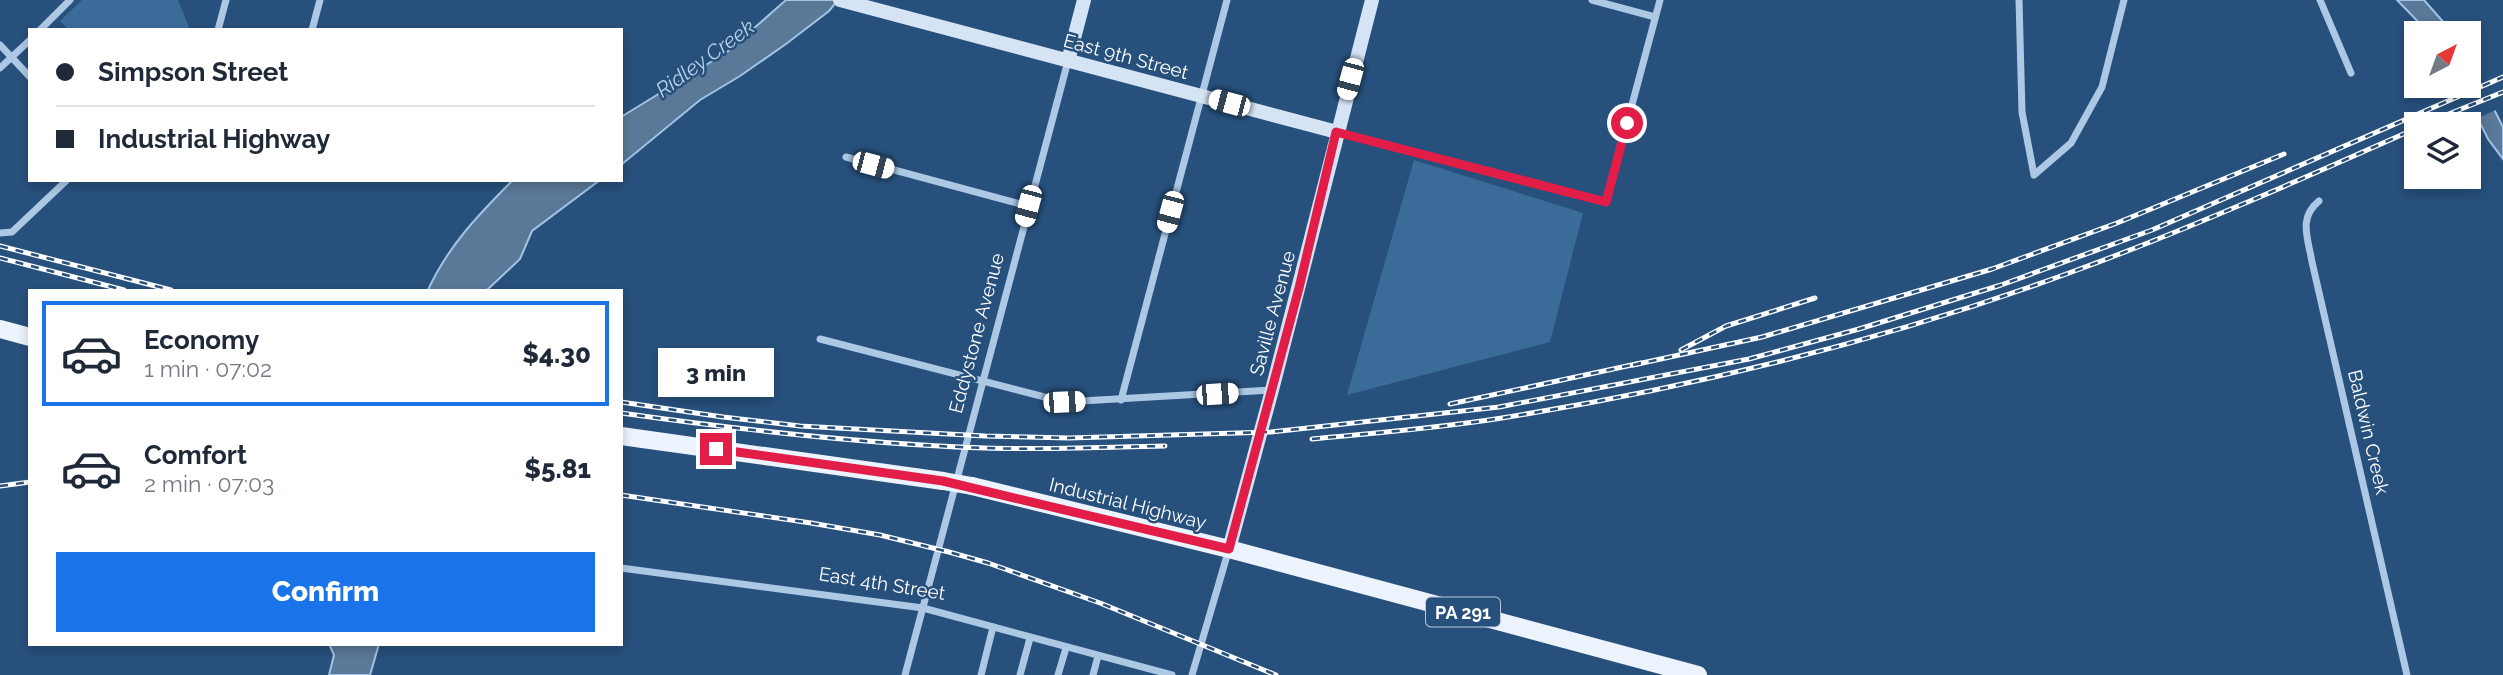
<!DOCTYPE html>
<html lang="en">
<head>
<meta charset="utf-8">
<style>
	:root { --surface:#fff; --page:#f6f6f7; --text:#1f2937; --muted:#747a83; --line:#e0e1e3; --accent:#1a73e8 }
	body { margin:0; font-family:Raleway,sans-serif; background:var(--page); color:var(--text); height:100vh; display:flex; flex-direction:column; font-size:26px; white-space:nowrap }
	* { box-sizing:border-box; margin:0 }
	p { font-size:23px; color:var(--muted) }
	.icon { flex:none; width:38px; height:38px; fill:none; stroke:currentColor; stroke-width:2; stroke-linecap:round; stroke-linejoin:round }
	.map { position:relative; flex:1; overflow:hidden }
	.sheet { position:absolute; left:28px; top:289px; width:595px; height:357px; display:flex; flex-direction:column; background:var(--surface); border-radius:0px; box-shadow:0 4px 10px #0003 }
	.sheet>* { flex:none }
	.guide { position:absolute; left:28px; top:28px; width:595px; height:154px; border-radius:0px; box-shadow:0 4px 10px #0003; display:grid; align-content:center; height:154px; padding:0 28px; background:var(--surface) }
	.needle { width:46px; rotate:41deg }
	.controls { position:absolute; left:2404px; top:21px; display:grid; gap:14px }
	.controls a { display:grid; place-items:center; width:77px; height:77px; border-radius:0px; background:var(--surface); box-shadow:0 4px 10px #0003; font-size:35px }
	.end { position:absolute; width:32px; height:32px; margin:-16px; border:9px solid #e11d48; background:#fff; box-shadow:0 0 0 4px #fff }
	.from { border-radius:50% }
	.bubble { position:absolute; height:49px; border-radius:0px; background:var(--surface); box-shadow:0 4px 10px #0003; font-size:23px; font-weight:800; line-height:49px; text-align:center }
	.car { position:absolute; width:21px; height:42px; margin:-21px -10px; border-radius:9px; box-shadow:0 0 5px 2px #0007; background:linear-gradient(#fff 24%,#345 0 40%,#fff 0 76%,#345 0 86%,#fff 0) }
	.guide b { display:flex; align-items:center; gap:24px; height:66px; font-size:26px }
	.guide b+b { border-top:2px solid var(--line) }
	.guide i { width:18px; height:18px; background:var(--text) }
	ul { padding:12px 0 0; list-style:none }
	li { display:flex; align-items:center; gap:21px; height:105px; margin:0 14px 10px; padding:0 14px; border:4px solid transparent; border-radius:0px }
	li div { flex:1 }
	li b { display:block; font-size:26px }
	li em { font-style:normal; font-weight:800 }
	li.active { border-color:var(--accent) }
	li>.icon { width:63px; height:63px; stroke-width:1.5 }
	.action { display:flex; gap:14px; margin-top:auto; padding:14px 28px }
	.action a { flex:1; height:80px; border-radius:0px; background:var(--accent); color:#fff; font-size:28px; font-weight:800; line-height:80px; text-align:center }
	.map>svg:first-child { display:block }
	.green { fill:#3b6b99 }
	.water { fill:#5a7897; stroke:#a1c4e5; stroke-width:2 }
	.pier { fill:#27507c }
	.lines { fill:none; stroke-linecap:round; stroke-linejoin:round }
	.street { stroke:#acc8e4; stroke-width:7 }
	.secondary { stroke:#d5e4f4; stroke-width:14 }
	.primary { stroke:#ecf3fc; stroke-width:18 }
	.rail-casing { stroke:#fff; stroke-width:5 }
	.rail { stroke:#27507c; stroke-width:2.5; stroke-dasharray:8; stroke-linecap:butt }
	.primary-bridge { stroke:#ecf3fc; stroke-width:18 }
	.route { stroke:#e11d48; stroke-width:9 }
	.labels { text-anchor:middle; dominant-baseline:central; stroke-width:5; stroke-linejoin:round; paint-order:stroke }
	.shield { fill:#27507c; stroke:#becad8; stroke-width:2 }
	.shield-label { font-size:18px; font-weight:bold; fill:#fff }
	.street-label { font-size:19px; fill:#fff; stroke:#27507c }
	.water-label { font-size:21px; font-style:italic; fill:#b7d2ec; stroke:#27507c }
</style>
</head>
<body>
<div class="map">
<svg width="2503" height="675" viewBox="0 0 2503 675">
	<rect width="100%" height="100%" fill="#27507c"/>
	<g class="green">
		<path d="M82,0H178L190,30H69L60,21Z"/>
		<path d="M1414,160L1583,213L1550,342L1347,395Z"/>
	</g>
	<g class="water">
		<path d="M786,0H838L829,11L786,44L740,76L700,100L621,165V117L727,52Z"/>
		<path d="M2397,0H2424L2453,33H2429Z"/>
		<path d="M2469,60L2503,127V159L2488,139L2462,86H2469Z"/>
		<path d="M513,180H600L532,231L520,259L487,290H428C448,246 479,214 513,180Z"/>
		<path d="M329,644H379L370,675H329L334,655Z"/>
	</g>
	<path class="pier" d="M2480,74L2496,110L2475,119L2460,86H2469V78Z"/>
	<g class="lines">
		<g class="street">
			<path d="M1592,0L1655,17"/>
			<path d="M2019,0L2022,112L2034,175L2071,143L2102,87L2124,0"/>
			<path d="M2320,0L2351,73"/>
			<path d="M40,30L70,0"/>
			<path d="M218,30L226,0"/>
			<path d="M312,30L320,0"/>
			<path d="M0,45L30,77"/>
			<path d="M0,68L30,40"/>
			<path d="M1337,132L1606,202L1660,0"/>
			<path d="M846,157L1028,206"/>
			<path d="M2319,201C2298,218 2308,238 2312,262L2407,675"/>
			<path d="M0,233L12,232L67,180"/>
			<path d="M820,339L1064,402L1272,390"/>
			<path d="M1121,400L1227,0"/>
			<path d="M621,568L923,608L1172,675"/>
			<path d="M905,675L1068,61"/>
			<path d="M981,675L993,627"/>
			<path d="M1020,675L1030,638"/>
			<path d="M1058,675L1066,648"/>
			<path d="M1093,675L1098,656"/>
			<path d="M1192,675L1229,549"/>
		</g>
		<g class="secondary">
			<path d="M840,0L1337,132"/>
			<path d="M1068,61L1084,0"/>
			<path d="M1229,549L1272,390L1372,0"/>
		</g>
		<g class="primary">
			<path d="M0,329L30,337"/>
			<path d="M621,436L943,481"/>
			<path d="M972,486L1229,549L1698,675"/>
		</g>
		<g class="rail-casing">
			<g id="rail">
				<path d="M2424,124L2503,92"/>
				<path d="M0,246L171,290"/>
				<path d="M0,258L124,290"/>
				<path d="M1681,350L1726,326L1815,298"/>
				<path d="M1633,365L1762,337L1992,269L2117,223L2284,154"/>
				<path d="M621,402L723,417L800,426L985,436L1069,438L1271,432L1499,407L1749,359L1859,329L2001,285L2152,230L2503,77"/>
				<path d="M1450,404L1641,363"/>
				<path d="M621,413C742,430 863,444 985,448C1045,450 1105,447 1165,446"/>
				<path d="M1312,439C1376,433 1439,428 1502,418C1695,387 1886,340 2069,273C2187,230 2302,179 2417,128"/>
				<path d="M0,486L30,482"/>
				<path d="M621,495L811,523L880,535L949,552L988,563L1100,603L1276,675"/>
			</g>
		</g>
		<use href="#rail" class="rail"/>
		<path class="primary-bridge" d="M943,481L972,486"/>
	</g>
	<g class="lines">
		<path class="route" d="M716,449L943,481L1229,549L1299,288L1336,132L1606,202L1627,123"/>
	</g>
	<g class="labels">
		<rect class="shield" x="1426" y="597.5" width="74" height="29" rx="5"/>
		<g class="shield-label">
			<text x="1463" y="612">PA 291</text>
		</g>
		<g class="street-label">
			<text transform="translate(1126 56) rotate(15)">East 9th Street</text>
			<text transform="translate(1272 313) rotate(-75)">Saville Avenue</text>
			<text transform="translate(976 333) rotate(-75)">Eddystone Avenue</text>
			<text transform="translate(2369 432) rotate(77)">Baldwin Creek</text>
			<text transform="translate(1128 503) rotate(14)">Industrial Highway</text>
			<text transform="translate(882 583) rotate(9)">East 4th Street</text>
		</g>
		<g class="water-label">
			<text transform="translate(705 58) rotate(-36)">Ridley Creek</text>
		</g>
	</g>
</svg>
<div class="controls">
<a><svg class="needle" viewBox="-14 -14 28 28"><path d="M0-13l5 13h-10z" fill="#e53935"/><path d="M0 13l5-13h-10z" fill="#747a83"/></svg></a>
<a><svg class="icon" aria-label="layers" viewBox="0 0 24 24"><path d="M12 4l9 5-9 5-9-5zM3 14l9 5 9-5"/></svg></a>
</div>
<i class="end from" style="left:1627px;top:123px"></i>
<i class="end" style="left:716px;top:449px"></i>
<div class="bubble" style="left:658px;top:348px;width:116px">3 min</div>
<i class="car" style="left:1350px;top:79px;rotate:195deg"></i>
<i class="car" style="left:1229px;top:103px;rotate:285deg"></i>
<i class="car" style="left:873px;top:165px;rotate:105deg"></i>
<i class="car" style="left:1028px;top:206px;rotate:195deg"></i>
<i class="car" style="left:1170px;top:212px;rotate:195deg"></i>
<i class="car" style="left:1217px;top:394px;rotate:86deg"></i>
<i class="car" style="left:1064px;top:402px;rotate:88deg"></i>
<div class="guide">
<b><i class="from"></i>Simpson Street</b>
<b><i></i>Industrial Highway</b>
</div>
<section class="sheet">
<ul>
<li class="active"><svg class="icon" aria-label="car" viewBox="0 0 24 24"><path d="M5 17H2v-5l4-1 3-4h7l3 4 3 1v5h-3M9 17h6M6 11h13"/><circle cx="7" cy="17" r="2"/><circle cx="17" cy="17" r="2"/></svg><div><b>Economy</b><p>1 min · 07:02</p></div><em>$4.30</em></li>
<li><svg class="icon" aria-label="car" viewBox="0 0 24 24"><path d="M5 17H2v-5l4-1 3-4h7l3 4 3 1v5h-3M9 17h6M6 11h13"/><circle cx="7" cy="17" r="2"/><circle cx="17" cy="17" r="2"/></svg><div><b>Comfort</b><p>2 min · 07:03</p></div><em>$5.81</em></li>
</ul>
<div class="action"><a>Confirm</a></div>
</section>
</div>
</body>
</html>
